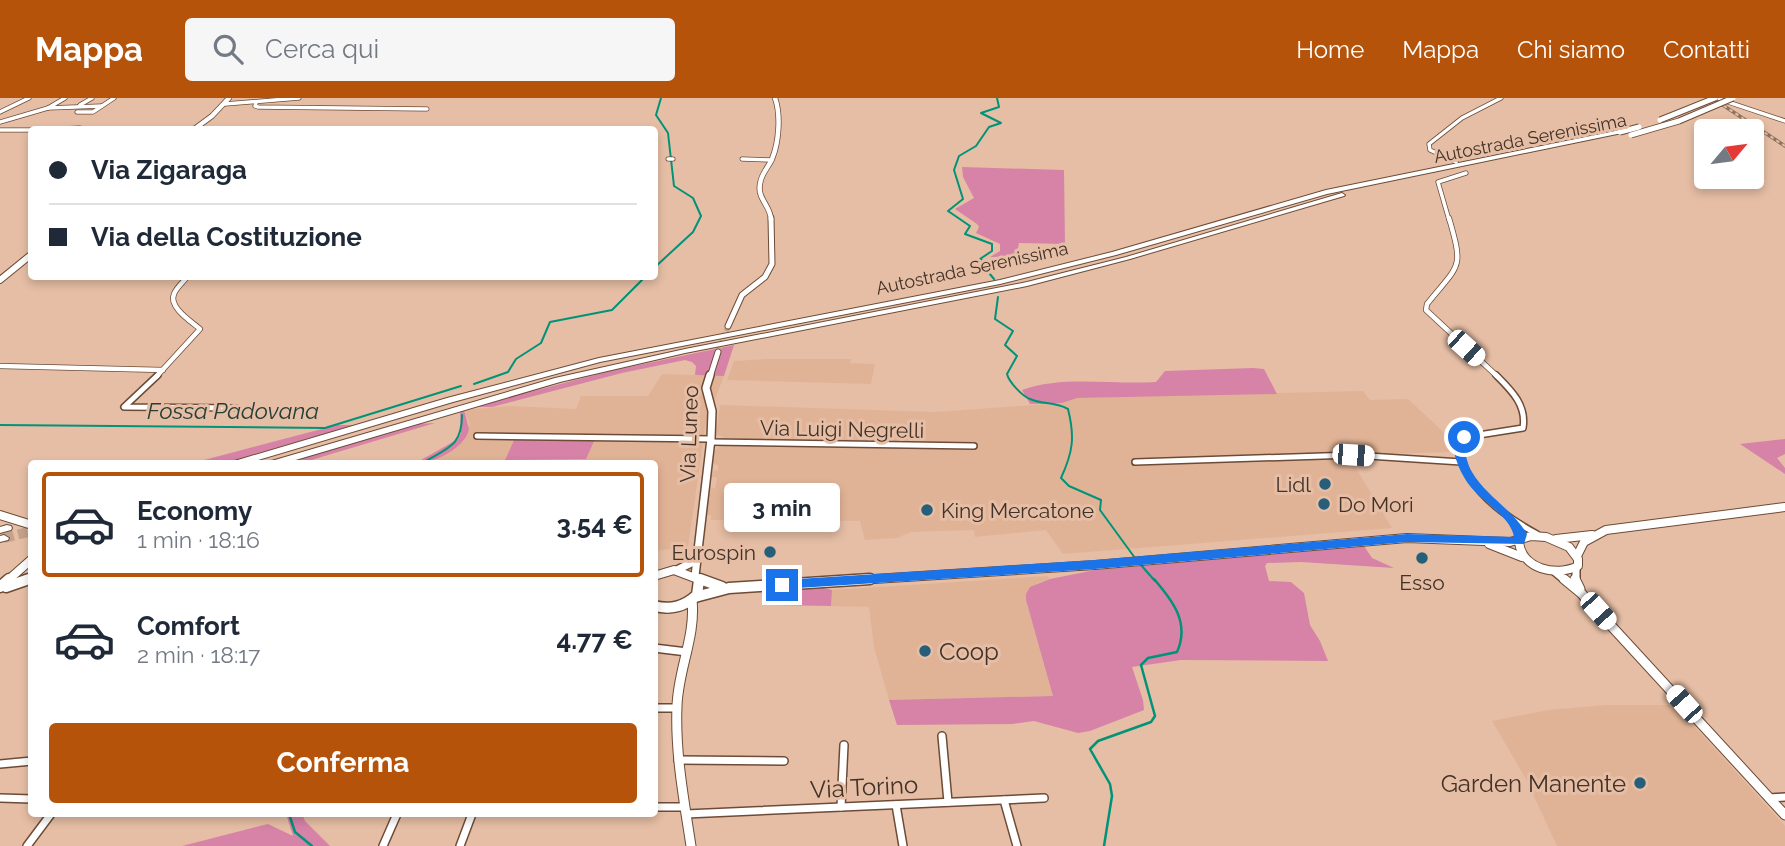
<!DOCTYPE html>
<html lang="it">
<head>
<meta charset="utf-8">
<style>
	:root { --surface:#fff; --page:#f6f6f7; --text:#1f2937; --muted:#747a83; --line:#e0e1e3; --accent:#b45309 }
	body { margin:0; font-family:Raleway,sans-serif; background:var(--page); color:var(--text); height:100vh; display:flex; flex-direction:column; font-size:26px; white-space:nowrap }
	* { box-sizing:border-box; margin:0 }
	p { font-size:23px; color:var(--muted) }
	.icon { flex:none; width:38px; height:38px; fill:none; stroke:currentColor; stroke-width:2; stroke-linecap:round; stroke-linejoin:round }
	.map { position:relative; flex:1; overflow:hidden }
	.details { position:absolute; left:28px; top:362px; width:630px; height:357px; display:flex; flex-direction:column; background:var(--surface); border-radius:7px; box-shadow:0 4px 10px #0003 }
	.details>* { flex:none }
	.banner { position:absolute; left:28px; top:28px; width:630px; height:154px; border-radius:7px; box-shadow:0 4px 10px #0003; display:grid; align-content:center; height:154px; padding:0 21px; background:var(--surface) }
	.needle { width:46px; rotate:61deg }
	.fabs { position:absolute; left:1694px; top:21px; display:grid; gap:14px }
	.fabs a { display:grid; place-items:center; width:70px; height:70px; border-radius:7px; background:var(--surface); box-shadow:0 4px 10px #0003; font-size:35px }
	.end { position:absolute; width:32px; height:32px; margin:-16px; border:9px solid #1a73e8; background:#fff; box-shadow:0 0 0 4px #fff }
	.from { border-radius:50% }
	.bubble { position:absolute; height:49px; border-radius:7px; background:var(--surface); box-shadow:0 4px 10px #0003; font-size:23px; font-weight:700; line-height:49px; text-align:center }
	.car { position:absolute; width:21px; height:42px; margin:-21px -10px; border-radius:9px; box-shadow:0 0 5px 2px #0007; background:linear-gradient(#fff 24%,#345 0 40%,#fff 0 76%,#345 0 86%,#fff 0) }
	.banner b { display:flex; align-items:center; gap:24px; height:66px; font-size:26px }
	.banner b+b { border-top:2px solid var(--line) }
	.banner i { width:18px; height:18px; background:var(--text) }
	ul { padding:12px 0 0; list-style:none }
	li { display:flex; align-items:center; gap:21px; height:105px; margin:0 14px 10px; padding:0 7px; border:4px solid transparent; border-radius:7px }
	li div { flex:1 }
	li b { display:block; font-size:26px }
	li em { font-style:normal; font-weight:700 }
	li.selected { border-color:var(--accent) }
	li>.icon { width:63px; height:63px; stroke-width:1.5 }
	.action { display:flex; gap:14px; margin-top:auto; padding:14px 21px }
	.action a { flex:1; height:80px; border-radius:7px; background:var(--accent); color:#fff; font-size:28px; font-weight:700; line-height:80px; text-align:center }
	header { display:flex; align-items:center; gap:42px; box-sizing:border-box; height:98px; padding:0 35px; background:var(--accent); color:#fff }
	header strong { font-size:33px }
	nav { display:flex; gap:38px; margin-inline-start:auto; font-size:24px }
	.search { width:490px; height:63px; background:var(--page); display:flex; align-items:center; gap:18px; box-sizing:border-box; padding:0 24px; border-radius:7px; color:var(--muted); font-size:26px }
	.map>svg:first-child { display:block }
	.built { fill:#e1b396 }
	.green { fill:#d683a7 }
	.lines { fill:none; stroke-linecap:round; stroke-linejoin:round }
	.stream-far1 { stroke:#009377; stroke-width:2 }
	.stream { stroke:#009377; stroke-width:2.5 }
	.tertiary-tunnel { stroke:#c5a28c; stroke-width:5; stroke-dasharray:5 2.5; stroke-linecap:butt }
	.motorway-tunnel { stroke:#c5a28c; stroke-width:10; stroke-dasharray:10 4.5; stroke-linecap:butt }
	.minor-far3-casing { stroke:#6d4b36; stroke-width:5 }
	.minor-far2-casing { stroke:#6d4b36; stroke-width:6 }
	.minor-far1-casing { stroke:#6d4b36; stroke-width:8 }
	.minor-casing { stroke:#6d4b36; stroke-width:10 }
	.tertiary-far3-casing { stroke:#6d4b36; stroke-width:6 }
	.tertiary-far2-casing { stroke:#6d4b36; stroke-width:7 }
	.tertiary-far1-casing { stroke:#6d4b36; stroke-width:10 }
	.tertiary-casing { stroke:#6d4b36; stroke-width:11 }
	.secondary-far3-casing { stroke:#6d4b36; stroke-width:6 }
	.secondary-far2-casing { stroke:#6d4b36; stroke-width:8 }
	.secondary-far1-casing { stroke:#6d4b36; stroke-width:10 }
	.secondary-casing { stroke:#6d4b36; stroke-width:13 }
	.motorway-casing { stroke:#6d4b36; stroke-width:2 }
	.minor-far3 { stroke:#fff; stroke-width:3.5 }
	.minor-far2 { stroke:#fff; stroke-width:4.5 }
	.minor-far1 { stroke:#fff; stroke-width:5 }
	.minor { stroke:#fff; stroke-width:7 }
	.tertiary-far3 { stroke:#fff; stroke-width:4.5 }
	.tertiary-far2 { stroke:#fff; stroke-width:5 }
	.tertiary-far1 { stroke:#fff; stroke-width:7 }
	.tertiary { stroke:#fff; stroke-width:9 }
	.secondary-far3 { stroke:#fff; stroke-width:4.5 }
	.secondary-far2 { stroke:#fff; stroke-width:6 }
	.secondary-far1 { stroke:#fff; stroke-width:8 }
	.secondary { stroke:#fff; stroke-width:10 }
	.motorway { fill:#fff; fill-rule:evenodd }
	.rail-casing { stroke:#8e7362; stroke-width:3.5 }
	.rail { stroke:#e6bea5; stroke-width:2; stroke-dasharray:3.5; stroke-linecap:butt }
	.motorway-bridge-casing { stroke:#6d4b36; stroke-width:7; stroke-linecap:butt }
	.motorway-bridge { stroke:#fff; stroke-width:5 }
	.route { fill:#1a73e8 }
	.poi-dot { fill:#275e79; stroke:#e6bea5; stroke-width:2.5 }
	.labels { text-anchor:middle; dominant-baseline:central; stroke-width:6; stroke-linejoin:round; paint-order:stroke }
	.far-street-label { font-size:18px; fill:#423228; stroke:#e6bea5 }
	.street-label { font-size:21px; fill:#423228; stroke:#e6bea5 }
	.poi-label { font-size:21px; fill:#423228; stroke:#e6bea5; text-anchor:end }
	.water-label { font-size:23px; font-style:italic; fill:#253f37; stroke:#e6bea5 }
	.near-poi-label { font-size:24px; fill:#423228; stroke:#e6bea5; text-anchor:start }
	.near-street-label { font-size:24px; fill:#423228; stroke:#e6bea5 }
</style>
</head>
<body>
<header>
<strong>Mappa</strong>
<div class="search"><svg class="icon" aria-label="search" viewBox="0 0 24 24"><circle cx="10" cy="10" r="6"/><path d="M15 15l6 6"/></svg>Cerca qui</div>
<nav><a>Home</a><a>Mappa</a><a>Chi siamo</a><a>Contatti</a></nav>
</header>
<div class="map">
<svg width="1785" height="748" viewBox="0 0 1785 748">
	<rect width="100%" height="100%" fill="#e6bea5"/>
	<g class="built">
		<path d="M766,261H851L850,265L875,266L871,286L727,282L734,263Z"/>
		<path d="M662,276L724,278L706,324L688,449L655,453L654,366H424L463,344L470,326L464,312L509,308L576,311L581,298H648Z"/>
		<path d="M1363,293L1370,302L1408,301L1452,342L1453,354L1348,357L1392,430L1063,456L1046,432L975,439L974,432L911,434L897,440L865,442L860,423L711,422V417H705L708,391L715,390L717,380L710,378L711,374L718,372V367L712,366L714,353L722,347L724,339L716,337L720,307L935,314L1061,305L1077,300Z"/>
		<path d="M1047,478L1050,481L1038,485L1026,496V502L1054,598L889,602L874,549L869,509L831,508L832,492Z"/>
		<path d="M1606,607H1675L1785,728V748H1557L1526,681L1492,623L1548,612Z"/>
	</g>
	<g class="green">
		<path d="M962,69L1064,72L1065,146L1019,145L1016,161L990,159L1000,153V146L976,135L979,129L977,126L955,111L974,100L963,79Z"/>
		<path d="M734,247L724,278L695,277L696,268L692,264L685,262L622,275L492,309H473L610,273Z"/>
		<path d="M1253,270L1264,271L1277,296L1077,300L1062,305L1030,306L1022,292C1062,277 1113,287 1156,284L1165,273Z"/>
		<path d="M464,312L469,331C466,350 432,366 414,366L458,341L461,335L460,313Z"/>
		<path d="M435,325L298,366H284L417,326Z"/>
		<path d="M337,327H355L221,366H189Z"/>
		<path d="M515,340L595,341L586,361L505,362Z"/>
		<path d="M1785,341V356L1777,360L1785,370V376L1740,346Z"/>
		<path d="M1364,448L1372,460L1394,470L1301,464L1267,465L1265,468L1269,483L1291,484L1304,495L1310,527L1320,543L1328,563L1181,562L1132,569L1143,602L1144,612L1090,633L1078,635L1034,623L1012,626L897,627L889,602L1053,598L1026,502V496L1030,489L1050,481L1095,472Z"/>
		<path d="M818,489L832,492L831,508L769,507L771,491Z"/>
		<path d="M286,716H302L305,723L330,748H182L268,726L293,738Z"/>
	</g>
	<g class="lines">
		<g class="stream-far1">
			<path d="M654,170L693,134L701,118L693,100L674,88L668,35L656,17L661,0"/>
			<path d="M994,181L989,175L993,169L980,161L992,153V146L965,136L970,128L948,113L963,101L954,72L959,58L976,48L989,29L1001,25L981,15L999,9L997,0"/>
			<path d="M998,199L995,221L1013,233L1005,247L1017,258L1007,276C1009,284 1022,298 1030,301C1043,307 1053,303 1068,311C1075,339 1073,354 1061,380L1069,388L1101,402L1100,412L1135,460"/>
			<path d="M474,286L508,274L516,261L541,245L550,224L612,212L646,178"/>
			<path d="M0,327L325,330L461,288"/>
			<path d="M421,366C446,350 462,350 462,317"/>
			<path d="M1141,467L1155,483"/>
		</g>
		<g class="stream">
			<path d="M289,716L295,734L312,748"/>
			<path d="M1104,748L1112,698L1110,686L1090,651L1098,643L1151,624L1155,618L1141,567L1148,560L1177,554C1190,525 1173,503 1154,481"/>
		</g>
		<path class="tertiary-tunnel" d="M718,254L728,228"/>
		<path class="motorway-tunnel" d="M4,440L32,433"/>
		<g class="minor-far3-casing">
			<g id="minor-far3">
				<path d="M65,0L48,10L102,8"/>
				<path d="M1719,1L1785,23"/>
				<path d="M256,5L255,8L258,9L427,11"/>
				<path d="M225,6L299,0"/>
				<path d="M80,7L92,0"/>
				<path d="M0,14L29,0"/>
				<path d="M77,14H93L114,0"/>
				<path d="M0,24L48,10"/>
				<path d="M0,32H32"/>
				<path d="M39,32L80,30"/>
				<path d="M668,61H673"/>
				<path d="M742,61L772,62"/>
				<path d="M1456,64L1430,52L1429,46L1462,20L1501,0"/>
				<path d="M1449,122L1438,84L1466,75"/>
			</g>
		</g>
		<g class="minor-far2-casing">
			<g id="minor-far2">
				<path d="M1449,120C1464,172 1460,165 1427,206L1426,212L1498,279"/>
				<path d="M0,268L163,272"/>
				<path d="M156,279L200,231C192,224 168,209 174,196C176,190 184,183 188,178"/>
			</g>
		</g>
		<g class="minor-far1-casing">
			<g id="minor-far1">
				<path d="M158,277L124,309L238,310"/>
				<path d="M1496,277C1511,292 1527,307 1523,330L1466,339L1459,343C1459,387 1502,417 1537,436"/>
				<path d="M477,338L711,341"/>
				<path d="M710,344L974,348"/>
				<path d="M1135,364L1353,357L1461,364"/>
				<path d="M1513,423L1521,441"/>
			</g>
		</g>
		<g class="minor-casing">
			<g id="minor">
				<path d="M654,550L687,554"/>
				<path d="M654,610H677"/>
				<path d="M942,638L948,704"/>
				<path d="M678,662L784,663"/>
				<path d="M0,666L32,663"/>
				<path d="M0,700L32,701"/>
				<path d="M1770,700L1785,699"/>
				<path d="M1004,702L1017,748"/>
				<path d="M896,707L903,748"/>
				<path d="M654,709H685"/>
				<path d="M841,709L844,647"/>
				<path d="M686,716L1044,700"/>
				<path d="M27,748L51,716"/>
				<path d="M383,748L397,716"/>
				<path d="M460,748L472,716"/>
			</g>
		</g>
		<g class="tertiary-far3-casing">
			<path id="tertiary-far3" d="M771,122C771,108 757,101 760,86C761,76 768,70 772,61C779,44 781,17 775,0"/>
		</g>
		<g class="tertiary-far2-casing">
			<g id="tertiary-far2">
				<path d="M728,228L742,197L765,179L772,166L771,120"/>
				<path d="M710,279L718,254"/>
			</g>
		</g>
		<g class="tertiary-far1-casing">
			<g id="tertiary-far1">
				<path d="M677,472L695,463"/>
				<path d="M1554,473L1566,483"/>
				<path d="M695,478L711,341L712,313L706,290L710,277"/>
				<path d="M1576,483V471"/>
			</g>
		</g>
		<g class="tertiary-casing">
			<g id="tertiary">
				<path d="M1564,481L1581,495L1785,717"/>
				<path d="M1575,481L1580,491"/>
				<path d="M691,748C684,702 675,655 677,608C678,572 696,538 692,502"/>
			</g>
		</g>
		<g class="secondary-far3-casing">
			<path id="secondary-far3" d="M193,32L212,18L229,0"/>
		</g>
		<g class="secondary-far2-casing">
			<path id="secondary-far2" d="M0,182L32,156"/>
		</g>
		<g class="secondary-far1-casing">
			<g id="secondary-far1">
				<path d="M0,417L32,427"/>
				<path d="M1556,441L1592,437"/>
				<path d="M1489,446L1522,459"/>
				<path d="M1577,458L1584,444L1606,432L1785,409"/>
				<path d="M654,478L674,472L703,483"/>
				<path d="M7,483L32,461"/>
				<path d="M24,483L32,480"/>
				<path d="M842,483L1095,467L1407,440L1510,444L1531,438L1546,439L1569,449L1578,461V468C1556,479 1522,471 1519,444"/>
			</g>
		</g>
		<g class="secondary-casing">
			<g id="secondary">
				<path d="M700,481L722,489"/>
				<path d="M0,489L9,481"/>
				<path d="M6,489L29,481"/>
				<path d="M695,499L729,490L870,481"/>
				<path d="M654,508C671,512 684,509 697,497L699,482"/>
			</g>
		</g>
		<g class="motorway-casing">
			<g id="motorway">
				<path d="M1620,32L1623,34L1622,35L1327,96L1116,157L1000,186L600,264L453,304L245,366H229L231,364L447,300L599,260L1000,182L1112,154L1326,92Z"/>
				<path d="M1342,95L1345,97L1344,98L1130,161L1027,188L685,255L560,284L282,366H266L268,364L555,280L685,251L1027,184L1126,159Z"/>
				<path d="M7,427L11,428L12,430L11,432L0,435V429Z"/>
				<path d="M4,437L9,440L8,442L0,444V438Z"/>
			</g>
		</g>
		<use href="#minor-far3" class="minor-far3"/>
		<use href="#minor-far2" class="minor-far2"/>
		<use href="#minor-far1" class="minor-far1"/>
		<use href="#minor" class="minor"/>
		<use href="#tertiary-far3" class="tertiary-far3"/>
		<use href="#tertiary-far2" class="tertiary-far2"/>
		<use href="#tertiary-far1" class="tertiary-far1"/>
		<use href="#tertiary" class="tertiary"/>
		<use href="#secondary-far3" class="secondary-far3"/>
		<use href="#secondary-far2" class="secondary-far2"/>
		<use href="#secondary-far1" class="secondary-far1"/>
		<use href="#secondary" class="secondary"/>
		<use href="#motorway" class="motorway"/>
		<g class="rail-casing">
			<path id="rail" d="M1712,0L1785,48"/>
		</g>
		<use href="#rail" class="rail"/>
		<g class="motorway-bridge-casing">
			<g id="motorway-bridge">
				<path d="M1660,22L1715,0"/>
				<path d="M1620,34L1639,29"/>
				<path d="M1631,37L1679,23L1733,0"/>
			</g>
		</g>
		<use href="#motorway-bridge" class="motorway-bridge"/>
	</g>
	<path class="route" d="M1460,337L1470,339L1463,347C1466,356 1467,366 1472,374C1486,398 1513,412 1527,436L1524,446L1407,444L1095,471L782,491L776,487L782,482L1095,462L1407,436L1514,439C1511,419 1483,404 1470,388C1460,375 1456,363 1452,347Z"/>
	<g class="poi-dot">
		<circle cx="1325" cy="386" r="7"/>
		<circle cx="1324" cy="406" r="7"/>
		<circle cx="927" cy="412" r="7"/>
		<circle cx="770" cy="454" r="7"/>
		<circle cx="1422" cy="460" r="7"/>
		<circle cx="925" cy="553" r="7"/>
		<circle cx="1640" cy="685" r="7"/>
	</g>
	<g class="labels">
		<g class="far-street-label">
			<text transform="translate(1530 40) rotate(-11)">Autostrada Serenissima</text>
			<text transform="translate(972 170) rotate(-12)">Autostrada Serenissima</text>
		</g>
		<g class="street-label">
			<text transform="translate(842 331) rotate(1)">Via Luigi Negrelli</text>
			<text transform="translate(689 336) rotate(-88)">Via Luneo</text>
		</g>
		<g class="poi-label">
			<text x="1311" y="386">Lidl</text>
			<text x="1338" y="406" text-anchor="start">Do Mori</text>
			<text x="941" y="412" text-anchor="start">King Mercatone</text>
			<text x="756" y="454">Eurospin</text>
			<text x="1422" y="484" text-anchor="middle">Esso</text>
		</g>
		<g class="water-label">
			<text x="233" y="312">Fossa Padovana</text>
		</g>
		<g class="near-poi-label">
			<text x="939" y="553">Coop</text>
			<text x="1626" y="685" text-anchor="end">Garden Manente</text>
		</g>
		<g class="near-street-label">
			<text transform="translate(864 689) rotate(-3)">Via Torino</text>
		</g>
	</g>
</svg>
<div class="fabs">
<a><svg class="needle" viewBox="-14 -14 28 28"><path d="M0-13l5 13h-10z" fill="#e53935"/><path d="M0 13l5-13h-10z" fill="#747a83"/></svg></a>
</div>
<i class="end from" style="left:1464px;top:339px"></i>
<i class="end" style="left:782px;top:487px"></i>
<div class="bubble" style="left:724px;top:385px;width:116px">3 min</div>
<i class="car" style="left:1466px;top:250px;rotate:132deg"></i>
<i class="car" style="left:1353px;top:357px;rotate:94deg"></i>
<i class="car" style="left:1598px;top:513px;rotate:138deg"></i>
<i class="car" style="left:1684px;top:606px;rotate:318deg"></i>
<div class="banner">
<b><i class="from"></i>Via Zigaraga</b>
<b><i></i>Via della Costituzione</b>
</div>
<section class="details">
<ul>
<li class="selected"><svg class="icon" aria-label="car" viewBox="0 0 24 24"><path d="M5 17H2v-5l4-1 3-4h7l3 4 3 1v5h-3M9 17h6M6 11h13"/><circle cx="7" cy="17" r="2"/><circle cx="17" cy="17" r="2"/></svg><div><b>Economy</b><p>1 min · 18:16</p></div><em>3.54 €</em></li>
<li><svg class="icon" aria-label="car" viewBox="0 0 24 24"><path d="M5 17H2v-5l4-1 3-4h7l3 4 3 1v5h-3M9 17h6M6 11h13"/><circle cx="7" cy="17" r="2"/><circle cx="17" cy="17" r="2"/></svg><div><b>Comfort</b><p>2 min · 18:17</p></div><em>4.77 €</em></li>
</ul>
<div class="action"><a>Conferma</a></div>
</section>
</div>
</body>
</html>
